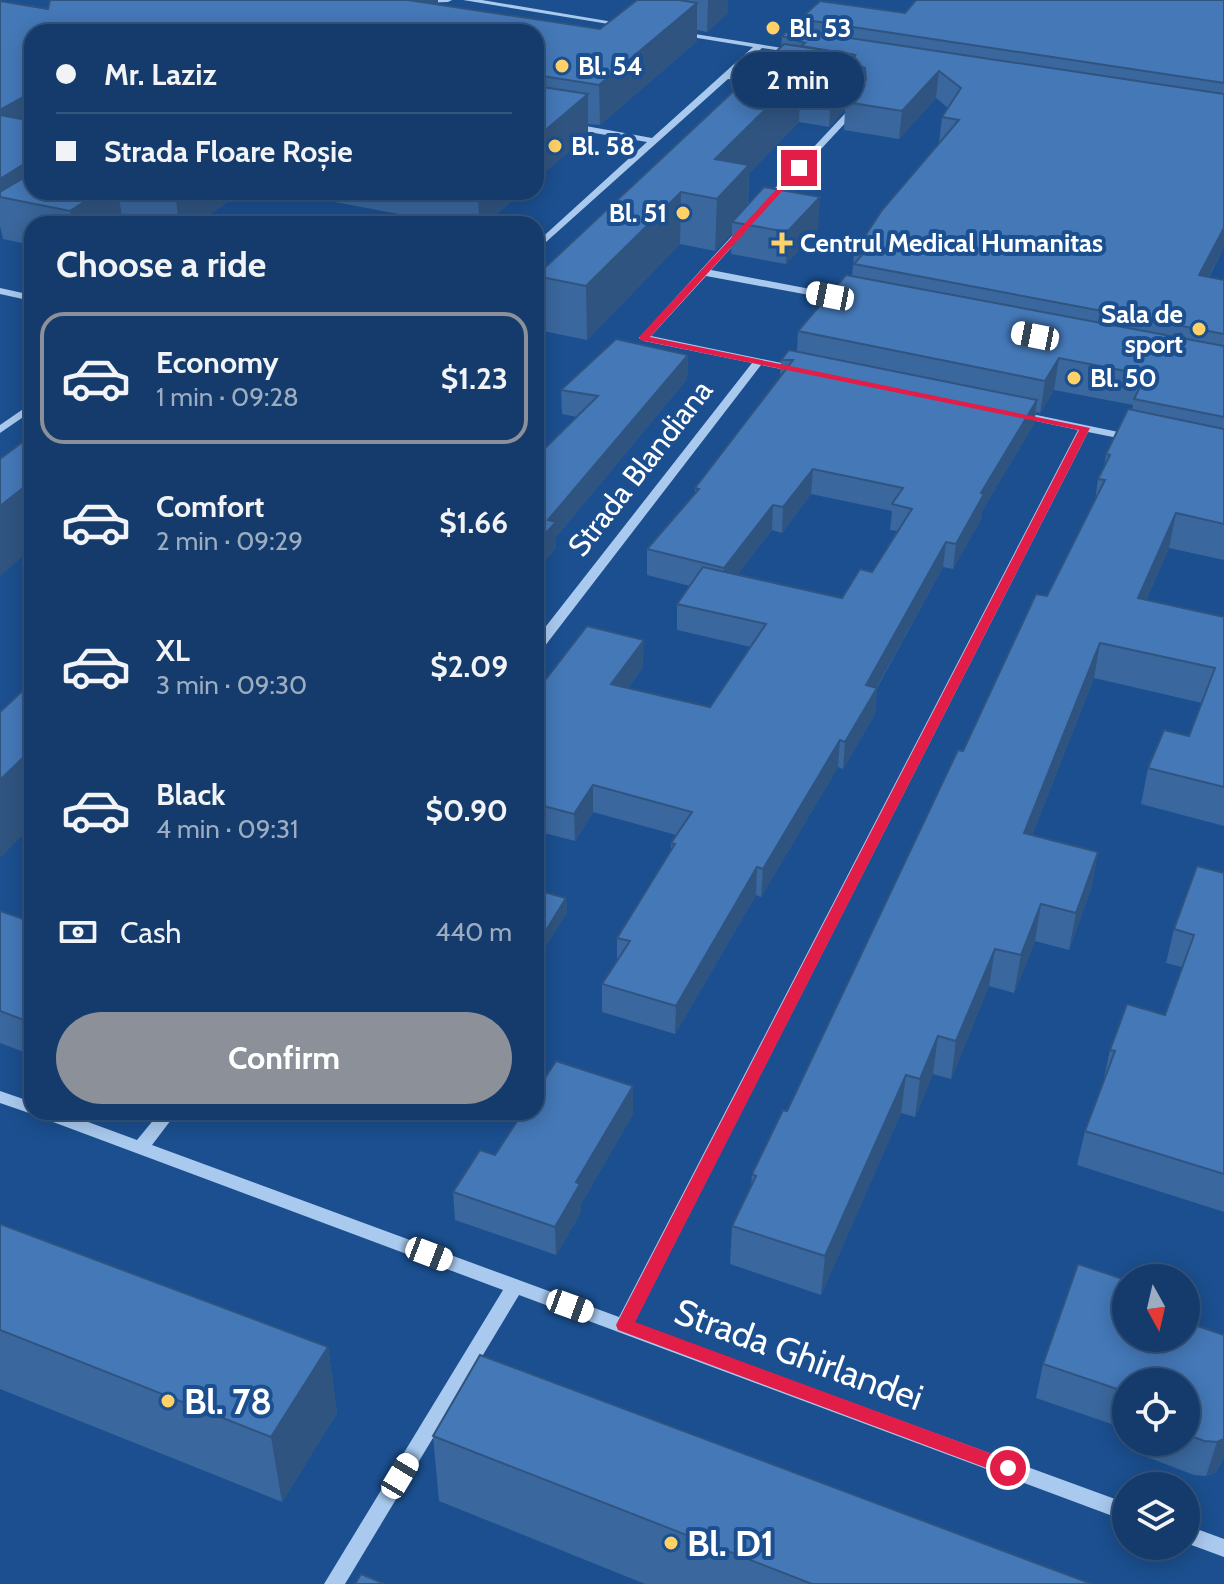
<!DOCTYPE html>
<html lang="en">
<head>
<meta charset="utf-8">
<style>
	:root { --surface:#143b6b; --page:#1d4271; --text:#f1f3f6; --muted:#9dadc1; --line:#33557e; --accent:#8c9099 }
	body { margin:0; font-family:Cabin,sans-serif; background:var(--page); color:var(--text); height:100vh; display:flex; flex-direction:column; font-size:30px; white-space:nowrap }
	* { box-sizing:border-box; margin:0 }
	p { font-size:26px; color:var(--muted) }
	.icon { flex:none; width:44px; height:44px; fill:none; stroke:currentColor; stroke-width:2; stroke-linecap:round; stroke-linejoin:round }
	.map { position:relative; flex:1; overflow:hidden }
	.details { position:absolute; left:24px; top:216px; width:520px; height:904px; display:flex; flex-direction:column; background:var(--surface); border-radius:24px; box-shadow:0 4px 20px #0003,0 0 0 2px var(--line) }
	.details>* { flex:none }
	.hud { position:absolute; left:24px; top:24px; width:520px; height:176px; border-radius:24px; box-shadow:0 4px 20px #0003,0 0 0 2px var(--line); display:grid; align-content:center; height:176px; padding:0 32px; background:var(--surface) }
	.needle { width:52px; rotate:172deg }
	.controls { position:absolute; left:1112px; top:1264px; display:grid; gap:16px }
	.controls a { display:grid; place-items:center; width:88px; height:88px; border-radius:50%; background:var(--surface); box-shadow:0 4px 20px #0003,0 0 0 2px var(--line); font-size:40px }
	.end { position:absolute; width:36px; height:36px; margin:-18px; border:10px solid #e11d48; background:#fff; box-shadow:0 0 0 4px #fff }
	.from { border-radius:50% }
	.bubble { position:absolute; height:56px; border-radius:28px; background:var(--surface); box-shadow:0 4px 20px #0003,0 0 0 2px var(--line); font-size:26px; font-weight:700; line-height:56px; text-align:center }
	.car { position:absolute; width:24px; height:48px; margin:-24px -12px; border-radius:10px; box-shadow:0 0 6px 2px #0007; background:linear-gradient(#fff 24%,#345 0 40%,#fff 0 76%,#345 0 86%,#fff 0) }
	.hud b { display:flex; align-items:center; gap:28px; height:76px; font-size:30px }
	.hud b+b { border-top:2px solid var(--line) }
	.hud i { width:20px; height:20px; background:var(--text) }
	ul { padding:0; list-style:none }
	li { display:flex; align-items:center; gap:24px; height:132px; margin:0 16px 12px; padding:0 16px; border:4px solid transparent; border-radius:24px }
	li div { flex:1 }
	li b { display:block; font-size:30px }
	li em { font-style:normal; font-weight:700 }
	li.selected { border-color:var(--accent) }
	li>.icon { width:72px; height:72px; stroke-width:1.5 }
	h2 { padding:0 32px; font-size:36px; line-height:96px }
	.pay { display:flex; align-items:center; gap:20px; height:88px; padding:0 32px; font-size:30px }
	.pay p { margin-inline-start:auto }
	.primary-button { display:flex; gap:16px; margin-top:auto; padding:16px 32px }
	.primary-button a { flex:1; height:92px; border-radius:48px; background:var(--accent); color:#fff; font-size:32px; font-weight:700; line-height:92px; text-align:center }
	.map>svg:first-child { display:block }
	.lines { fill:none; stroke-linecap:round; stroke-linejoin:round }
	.minor { fill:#a9c9ee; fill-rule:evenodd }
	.wall { fill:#3a679d; fill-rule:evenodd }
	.shaded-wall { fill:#305480 }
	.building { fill:#4478b7; stroke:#305480; stroke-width:2 }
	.route { fill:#e11d48 }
	.poi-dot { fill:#ffd166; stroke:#1b4f8f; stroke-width:3 }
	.labels { text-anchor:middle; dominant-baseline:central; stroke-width:8; stroke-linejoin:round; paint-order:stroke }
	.far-poi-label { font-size:26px; font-weight:bold; fill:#fff; stroke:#1b4f8f; text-anchor:start }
	.street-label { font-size:30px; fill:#fff; stroke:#1b4f8f }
	.near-street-label { font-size:36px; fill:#fff; stroke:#1b4f8f }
	.near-poi-label { font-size:36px; font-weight:bold; fill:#fff; stroke:#1b4f8f; text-anchor:start }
</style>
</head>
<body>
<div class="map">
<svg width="1224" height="1584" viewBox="0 0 1224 1584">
	<rect width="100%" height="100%" fill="#1b4f8f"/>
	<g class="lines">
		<g class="minor">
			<path d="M417,0H452L448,2L420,3Z"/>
			<path d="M463,0H482L631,25L627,27Z"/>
			<path d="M676,31L801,51L797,53L762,48L732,75L766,80V84L728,79L536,251V243L647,142L536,123V117L652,138L753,47L679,35L675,33Z"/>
			<path d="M854,104L861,106L770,204H764V200Z"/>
			<path d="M261,220L265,224H255Z"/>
			<path d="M740,227L748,229L711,270L847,296L852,299L847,302L706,276L651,336L796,366L801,369L796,372L761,365L541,651L536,652V639L752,363L644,341L639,338Z"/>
			<path d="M0,288L32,295V301L0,294Z"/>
			<path d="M32,403V411L0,433V425Z"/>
			<path d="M1017,411L1133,435L1139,438L1133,441L1088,432L634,1323L1126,1503V1521L519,1295L345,1584H324L503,1290L37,1116L35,1113L32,1114L0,1103V1091L32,1102V1112H61L137,1140L160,1112H177L152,1145L619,1317L1078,430L1013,416L1012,414Z"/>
			<path d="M1186,1525L1224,1539V1557L1186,1543Z"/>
		</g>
	</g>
	<g class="wall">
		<path d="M50,0H438V5L600,29L637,0H728V13L707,32L697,30V41L600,125L588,124V135L536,180V32H32V192H242L196,224H32V245L3,239L0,226V1L48,9Z"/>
		<path d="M1224,0V247L1209,277L1224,280V560L1169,548L1146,600L1224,617V826L1141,804L1148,768L1189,736L1202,703L1094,678L1032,835L1098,852L1091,889L1069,950L1035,941L1014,993L989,986L951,1079L933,1074L915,1117L901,1113L821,1295L730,1264L732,1226L751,1186L752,1174L787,1111L963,751L1047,596L1095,500L1098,479L1104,468L1106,454L1132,410L1133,405L1054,390L1040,413L1036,412L1034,424L982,511L981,519L953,569L943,567L877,688L875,714L843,769L838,767L761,897L756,895L675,1034L602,1012V984L617,962V938L671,850V843L676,835L593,812L575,841L536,831V692L643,667L628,688L710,707L751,647L677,630V604L690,586L647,575V549L695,493V488L780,377L781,360L797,351L798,331L852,276L854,253L939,143L942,117L948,108L936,98L899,139L844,130L845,109L829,127L799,122L749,173L748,205L818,229L786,264L731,254L732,233L715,251L680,244L587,340L538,330L536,276L781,46L782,36L800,30V19L905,13ZM811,494L892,511L890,530L897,531L872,572L842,598L738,574L772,530L782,533Z"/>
		<path d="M282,192H522L485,224H451Z"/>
		<path d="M688,355L687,379L556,537V548L536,571V457L577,417L562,414L561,390Z"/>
		<path d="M1224,873V1212L1077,1165L1085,1131L1103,1082L1110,1050L1165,1015L1182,967L1166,963L1174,929Z"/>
		<path d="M536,890L566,898L567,912L546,946L536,943Z"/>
		<path d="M0,911L32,922V1055L0,1043Z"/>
		<path d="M633,1114L581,1204V1212L556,1255L455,1220L453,1192L495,1155Z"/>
		<path d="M0,1224L328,1347L337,1413L282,1502L0,1389Z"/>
		<path d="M1224,1335V1455L1221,1463L1216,1472L1206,1476L1194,1475L1131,1451L1133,1442H1186V1382H1126V1429L1036,1398L1043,1364L1126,1338Z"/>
		<path d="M433,1436L1092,1584H645L439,1501Z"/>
	</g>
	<g class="shaded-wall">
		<path d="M392,0H438V6Z"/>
		<path d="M708,0H728V13L707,32Z"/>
		<path d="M697,3V41L600,125L599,85Z"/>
		<path d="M855,55L851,102H846L845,109L829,127L832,79Z"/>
		<path d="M939,71L936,98L899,139L902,111Z"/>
		<path d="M801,74L799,122L749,173L747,216L732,222V233L715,251L717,199L715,159Z"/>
		<path d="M32,92V136L0,155V110Z"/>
		<path d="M588,94V135L536,180V138Z"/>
		<path d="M32,159V192L0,197V179Z"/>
		<path d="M99,192H118L123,223L72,224L70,211Z"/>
		<path d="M175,192H242L196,224H179Z"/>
		<path d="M478,192H522L485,224H479Z"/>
		<path d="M681,192L680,244L587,340L586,286Z"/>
		<path d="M820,197L818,229L786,264L787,232Z"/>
		<path d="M1224,228V247L1193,306L1199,275Z"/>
		<path d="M688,355L687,379L556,537V548L536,571V544L548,520Z"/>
		<path d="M1059,358L1054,390L1040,413L1045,381Z"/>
		<path d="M1037,400L1034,424L982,511L981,519L953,569L956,544L981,493Z"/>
		<path d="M813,469L811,494L782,533L783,507Z"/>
		<path d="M32,481V549L0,576V506Z"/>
		<path d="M773,505L772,530L723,594L724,568Z"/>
		<path d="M1176,513L1169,548L1131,633L1138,598Z"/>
		<path d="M946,542L943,567L873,694L877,688L875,714L843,769L845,742L866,685Z"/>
		<path d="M644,640L643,667L611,711V684Z"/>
		<path d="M1100,643L1094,678L1018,870L1024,833Z"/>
		<path d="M840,740L838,767L761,897L763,869Z"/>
		<path d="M32,749V826L0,858V780Z"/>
		<path d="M593,785V812L575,841L574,814Z"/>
		<path d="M1098,852L1091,889L1069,950L1076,913Z"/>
		<path d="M757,867L756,895L675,1034L676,1006Z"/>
		<path d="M566,898L567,912L546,946L545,932Z"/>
		<path d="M1041,904L1035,941L1014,993L1021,955Z"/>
		<path d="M995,949L989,986L951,1079L956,1041Z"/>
		<path d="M938,1036L933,1074L915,1117L920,1079Z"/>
		<path d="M906,1075L901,1113L821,1295L825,1256Z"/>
		<path d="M633,1086V1114L581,1204V1212L556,1255L555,1227L576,1182Z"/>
		<path d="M328,1347L337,1413L282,1502L271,1437Z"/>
		<path d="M1224,1439V1455L1221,1463L1216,1472L1206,1476L1217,1442Z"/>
	</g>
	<g class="building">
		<path d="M50,0H408L600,29L637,0H679L697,3L599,85L536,75V32H32V92L0,110V1L48,9Z"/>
		<path d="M916,0H1224V83L800,19L820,1L905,13Z"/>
		<path d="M790,29L1224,94V228L1199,275L1224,280V334L854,264L863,254L854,253L882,210L959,120L942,117L961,88L939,71L902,111L846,102L866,80L865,68L854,63L855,55L801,46L805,43L782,36Z"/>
		<path d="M784,44L855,55L832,79L801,74L715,159L749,165L717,199L681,192L586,286L536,276Z"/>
		<path d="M536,86L588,94L536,138Z"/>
		<path d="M0,115L32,121V159L0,179Z"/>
		<path d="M32,173V192H99L70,211L0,197V192Z"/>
		<path d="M764,187L820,197L787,232L732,222Z"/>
		<path d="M846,275L1224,346V417L1134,399L1146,375L1059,358L1045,381L798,331Z"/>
		<path d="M616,339L688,355L548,520L556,522L536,544V457L598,396L561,390Z"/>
		<path d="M789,350L1037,400L981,493L984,494L956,544L946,542L866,685L877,688L845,742L840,740L763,869L757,867L676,1006L602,984L630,941L617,938L675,844L671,843L692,812L593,785L574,814L536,804V692L587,626L644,640L611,684L710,707L766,624L677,604L703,567L842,598L860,569L872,572L912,509L892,504L903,488L813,469L783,507L773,505L724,568L647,549L699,489L695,488L793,360H781Z"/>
		<path d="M1128,409L1224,429V524L1176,513L1138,598L1224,617V787L1148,768L1164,730L1189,736L1215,668L1100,643L1024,833L1098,852L1076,913L1041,904L1021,955L995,949L956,1041L938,1036L920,1079L906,1075L825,1256L732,1226L756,1176L752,1174L783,1110L787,1111L958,750L963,751L1036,594L1047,596L1105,480L1098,479L1110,455L1106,454Z"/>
		<path d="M32,435V481L0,506V459Z"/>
		<path d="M32,682V749L0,780V712Z"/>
		<path d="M1197,866L1224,873V1174L1085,1131L1115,1051L1110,1050L1127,1004L1165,1015L1194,935L1174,929Z"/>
		<path d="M536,890L566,898L545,932L536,929Z"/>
		<path d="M0,911L32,922V1023L0,1011Z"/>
		<path d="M556,1061L633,1086L576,1182L580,1184L555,1227L453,1192L480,1150L495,1155L523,1112H536V1092Z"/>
		<path d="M0,1224L328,1347L271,1437L0,1330Z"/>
		<path d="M1078,1264L1126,1280V1338H1186V1322L1224,1335V1439L1217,1442L1204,1441L1186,1434V1382H1126V1392L1043,1364Z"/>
		<path d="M480,1355L1092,1584H812L433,1436Z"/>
		<path d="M361,1574L385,1584H355Z"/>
	</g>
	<path class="route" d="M799,165L802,169L650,337L1090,428L635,1322L1014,1462L1017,1468L1014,1474L1008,1476L618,1330L616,1325L1079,430L640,340V336Z"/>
	<g class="poi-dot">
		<circle cx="773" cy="28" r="8"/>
		<circle cx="562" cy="66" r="8"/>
		<circle cx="555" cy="146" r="8"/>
		<circle cx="683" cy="213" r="8"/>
		<path d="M778 231h8v8h8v8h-8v8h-8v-8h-8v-8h8z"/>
		<circle cx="1199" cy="329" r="8"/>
		<circle cx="1074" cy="378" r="8"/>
		<circle cx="168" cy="1401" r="8"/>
		<circle cx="671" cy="1543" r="8"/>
	</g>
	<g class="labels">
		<g class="far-poi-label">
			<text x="789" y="28">Bl. 53</text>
			<text x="578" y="66">Bl. 54</text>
			<text x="571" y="146">Bl. 58</text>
			<text x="667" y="213" text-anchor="end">Bl. 51</text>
			<text x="800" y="243">Centrul Medical Humanitas</text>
			<text x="1183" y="314" text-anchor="end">Sala de<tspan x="1183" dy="30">sport</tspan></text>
			<text x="1090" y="378">Bl. 50</text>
		</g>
		<g class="street-label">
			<text transform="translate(640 468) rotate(-52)">Strada Blandiana</text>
		</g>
		<g class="near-street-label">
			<text transform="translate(799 1354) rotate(20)">Strada Ghirlandei</text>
		</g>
		<g class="near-poi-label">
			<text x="184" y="1401">Bl. 78</text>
			<text x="687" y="1543">Bl. D1</text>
		</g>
	</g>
</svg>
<div class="controls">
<a><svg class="needle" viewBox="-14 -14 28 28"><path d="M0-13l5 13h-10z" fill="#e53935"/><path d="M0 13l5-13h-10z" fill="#9dadc1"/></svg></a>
<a><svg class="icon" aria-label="locate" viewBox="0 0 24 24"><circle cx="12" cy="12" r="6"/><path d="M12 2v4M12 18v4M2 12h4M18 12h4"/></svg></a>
<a><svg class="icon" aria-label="layers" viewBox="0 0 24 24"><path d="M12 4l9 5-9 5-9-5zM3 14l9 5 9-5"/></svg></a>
</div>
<i class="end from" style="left:1008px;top:1468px"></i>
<i class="end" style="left:799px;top:168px"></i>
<div class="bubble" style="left:732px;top:52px;width:132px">2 min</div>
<i class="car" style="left:830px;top:296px;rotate:281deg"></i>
<i class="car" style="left:1035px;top:336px;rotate:281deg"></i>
<i class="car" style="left:429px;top:1254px;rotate:111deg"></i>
<i class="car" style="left:570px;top:1306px;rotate:110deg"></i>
<i class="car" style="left:400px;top:1476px;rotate:31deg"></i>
<div class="hud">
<b><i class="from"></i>Mr. Laziz</b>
<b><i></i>Strada Floare Roșie</b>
</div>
<section class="details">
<h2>Choose a ride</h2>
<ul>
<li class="selected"><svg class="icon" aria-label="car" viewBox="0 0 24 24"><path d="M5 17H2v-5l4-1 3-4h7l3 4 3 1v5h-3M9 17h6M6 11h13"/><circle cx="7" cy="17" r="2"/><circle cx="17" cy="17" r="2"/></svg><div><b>Economy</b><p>1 min · 09:28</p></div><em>$1.23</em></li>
<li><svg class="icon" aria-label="car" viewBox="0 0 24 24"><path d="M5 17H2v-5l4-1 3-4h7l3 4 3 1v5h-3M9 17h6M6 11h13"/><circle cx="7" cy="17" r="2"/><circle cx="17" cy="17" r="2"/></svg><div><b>Comfort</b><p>2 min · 09:29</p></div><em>$1.66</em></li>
<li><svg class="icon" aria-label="car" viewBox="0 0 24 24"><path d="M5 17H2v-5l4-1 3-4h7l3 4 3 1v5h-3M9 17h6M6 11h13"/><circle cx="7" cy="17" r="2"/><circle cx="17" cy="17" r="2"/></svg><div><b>XL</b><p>3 min · 09:30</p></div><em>$2.09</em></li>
<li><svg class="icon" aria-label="car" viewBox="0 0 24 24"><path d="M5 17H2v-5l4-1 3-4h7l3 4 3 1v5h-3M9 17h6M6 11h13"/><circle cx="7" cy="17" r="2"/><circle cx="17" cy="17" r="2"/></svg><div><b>Black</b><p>4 min · 09:31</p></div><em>$0.90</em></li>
</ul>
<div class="pay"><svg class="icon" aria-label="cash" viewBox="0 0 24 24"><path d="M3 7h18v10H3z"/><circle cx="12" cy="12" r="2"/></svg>Cash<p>440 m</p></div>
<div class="primary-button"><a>Confirm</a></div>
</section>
</div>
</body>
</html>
